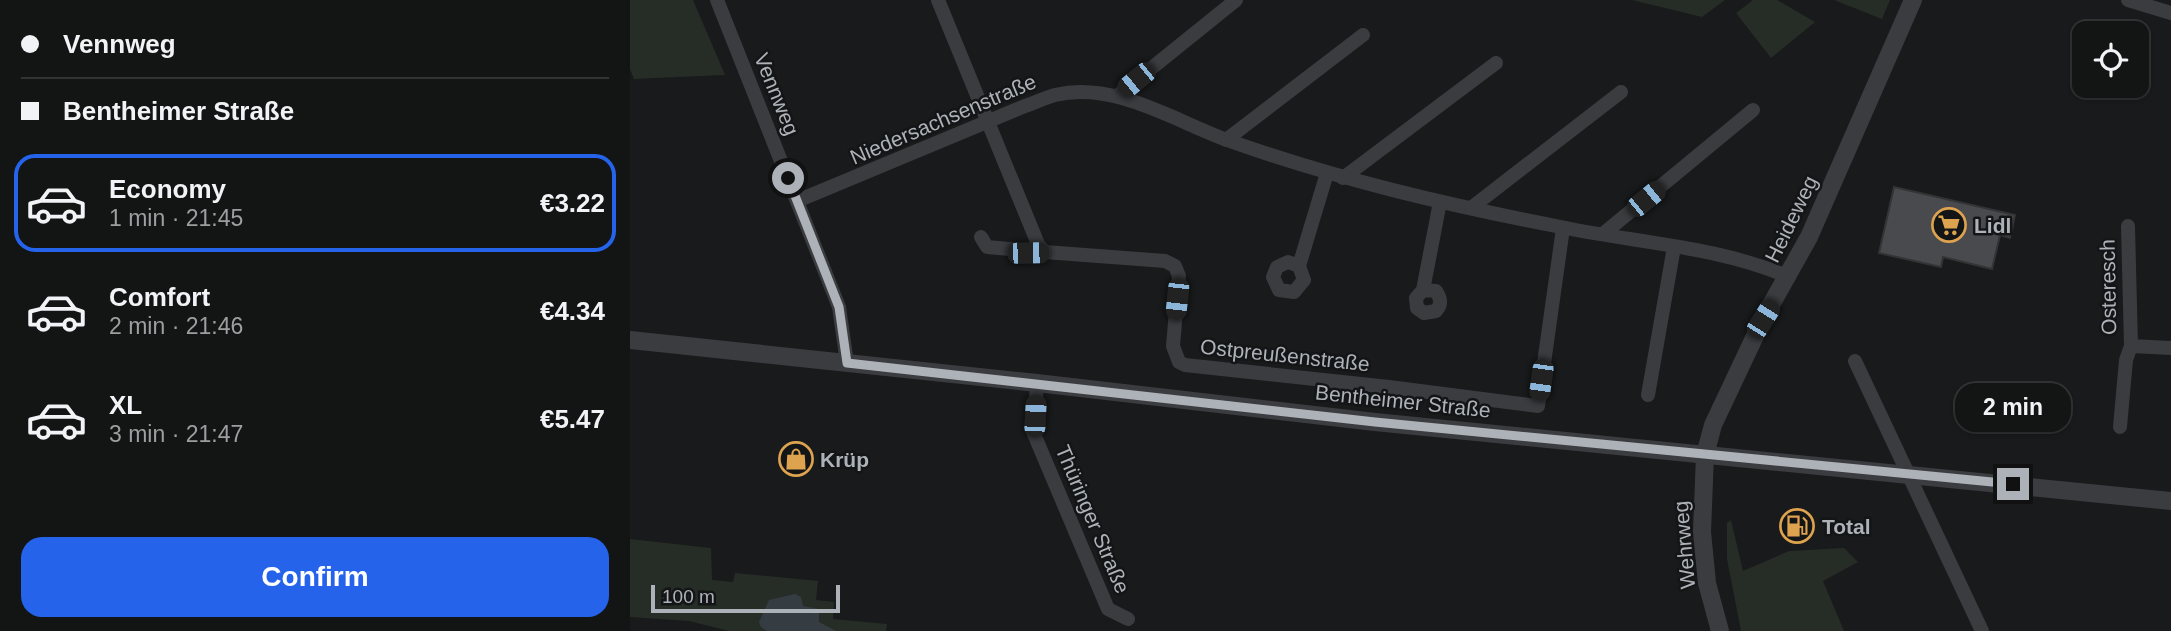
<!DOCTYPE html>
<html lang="en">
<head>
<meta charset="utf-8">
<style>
	:root { --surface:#131414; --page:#202122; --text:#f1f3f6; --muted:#9d9ea0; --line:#323334; --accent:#2563eb }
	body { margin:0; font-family:Arial,sans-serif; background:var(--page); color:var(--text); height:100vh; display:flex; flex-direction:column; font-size:26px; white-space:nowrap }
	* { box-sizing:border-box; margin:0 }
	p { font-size:23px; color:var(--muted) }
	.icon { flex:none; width:38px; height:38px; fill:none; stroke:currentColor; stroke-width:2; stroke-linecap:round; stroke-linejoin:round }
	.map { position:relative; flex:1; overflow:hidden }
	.sheet { display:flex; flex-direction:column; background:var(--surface); width:630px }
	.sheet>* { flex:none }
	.top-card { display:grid; align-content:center; height:154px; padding:0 21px; background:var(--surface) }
	.fabs { position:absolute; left:1442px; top:21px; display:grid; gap:14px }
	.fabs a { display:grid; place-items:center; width:77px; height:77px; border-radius:14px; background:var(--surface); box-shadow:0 2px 5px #0004,0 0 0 2px var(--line); font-size:35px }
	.scale { position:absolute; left:21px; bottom:18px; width:189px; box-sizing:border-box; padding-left:7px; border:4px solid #adb2b9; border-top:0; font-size:19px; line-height:24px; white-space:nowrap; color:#adb2b9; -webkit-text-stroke:5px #141516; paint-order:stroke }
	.end { position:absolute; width:32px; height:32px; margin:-16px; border:9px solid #adb2b9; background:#111; box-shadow:0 0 0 4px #111 }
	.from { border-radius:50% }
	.bubble { position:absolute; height:49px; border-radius:21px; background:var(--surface); box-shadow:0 2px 5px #0004,0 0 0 2px var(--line); font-size:23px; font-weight:600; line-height:49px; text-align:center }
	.car { position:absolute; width:21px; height:42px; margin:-21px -10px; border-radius:9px; box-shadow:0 0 5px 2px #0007; background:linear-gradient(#222 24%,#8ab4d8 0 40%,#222 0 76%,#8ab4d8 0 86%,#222 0) }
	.top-card b { display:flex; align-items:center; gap:24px; height:66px; font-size:26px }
	.top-card b+b { border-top:2px solid var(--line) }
	.top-card i { width:18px; height:18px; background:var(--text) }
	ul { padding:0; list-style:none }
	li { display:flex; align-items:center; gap:21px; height:98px; margin:0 14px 10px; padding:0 7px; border:4px solid transparent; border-radius:21px }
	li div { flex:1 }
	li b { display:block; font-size:26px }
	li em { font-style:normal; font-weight:600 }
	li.on { border-color:var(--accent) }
	li>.icon { width:63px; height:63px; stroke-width:1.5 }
	.button { display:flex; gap:14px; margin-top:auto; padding:14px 21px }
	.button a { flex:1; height:80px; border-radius:21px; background:var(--accent); color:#fff; font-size:28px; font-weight:600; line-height:80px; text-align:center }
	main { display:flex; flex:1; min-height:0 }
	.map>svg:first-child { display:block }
	.green { fill:#262d26 }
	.water { fill:#353d43 }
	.building { fill:#494a4d; stroke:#343437; stroke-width:2 }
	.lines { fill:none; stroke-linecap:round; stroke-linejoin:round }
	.minor { stroke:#3b3c40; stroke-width:14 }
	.tertiary { stroke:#3b3c40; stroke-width:18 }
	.route { stroke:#adb2b9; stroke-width:9 }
	.labels { text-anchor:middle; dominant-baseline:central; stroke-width:5; stroke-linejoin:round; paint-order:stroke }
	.street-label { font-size:21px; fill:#adb2b9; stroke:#141516 }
	.poi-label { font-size:21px; font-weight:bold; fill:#adb2b9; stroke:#141516; text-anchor:start }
</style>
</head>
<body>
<main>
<section class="sheet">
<div class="top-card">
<b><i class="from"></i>Vennweg</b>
<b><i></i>Bentheimer Straße</b>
</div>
<ul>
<li class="on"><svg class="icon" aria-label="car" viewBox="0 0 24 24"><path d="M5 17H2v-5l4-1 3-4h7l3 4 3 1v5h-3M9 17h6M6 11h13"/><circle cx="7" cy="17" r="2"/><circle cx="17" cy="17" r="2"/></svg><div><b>Economy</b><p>1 min · 21:45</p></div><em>€3.22</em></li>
<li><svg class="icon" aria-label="car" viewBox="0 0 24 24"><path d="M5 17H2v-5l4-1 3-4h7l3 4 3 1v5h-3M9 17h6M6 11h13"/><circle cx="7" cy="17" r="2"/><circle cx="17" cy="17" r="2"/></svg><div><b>Comfort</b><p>2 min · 21:46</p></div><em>€4.34</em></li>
<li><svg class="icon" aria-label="car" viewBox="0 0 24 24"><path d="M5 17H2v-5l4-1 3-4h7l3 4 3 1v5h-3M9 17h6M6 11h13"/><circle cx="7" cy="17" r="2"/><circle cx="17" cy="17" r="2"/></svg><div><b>XL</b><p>3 min · 21:47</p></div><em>€5.47</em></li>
</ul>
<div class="button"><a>Confirm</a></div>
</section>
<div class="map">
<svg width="1541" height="631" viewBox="0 0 1541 631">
	<rect width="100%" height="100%" fill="#191a1b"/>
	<g class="green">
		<path d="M0,0H63L95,75L4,79L0,69Z"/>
		<path d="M1002,0H1095L1072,17Z"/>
		<path d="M1123,0H1147L1185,22L1141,58L1106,13Z"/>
		<path d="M1204,0H1260L1252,19Z"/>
		<path d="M1101,520L1113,571L1159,551L1214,548L1228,562L1193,581L1214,631H1111L1097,559V523Z"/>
		<path d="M0,539L81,548L82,580L103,582L105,573L188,581L186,600L204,602L203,619L257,624L256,631H99L59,621L0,617Z"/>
	</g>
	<path class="water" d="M165,594L171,597L173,606L189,609V622L206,631H137L131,627L129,622L139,600Z"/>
	<path class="building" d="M1264,187L1385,215L1380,238L1370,235L1362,269L1313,257L1311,267L1249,253Z"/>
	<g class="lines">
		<g class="minor">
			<path d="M87,0L209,307L217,363"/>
			<path d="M308,0L408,244L415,252L535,261L545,266L549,276L543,346L549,362L555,365L759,387L908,406L933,228"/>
			<path d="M1498,0L1541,13"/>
			<path d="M487,96L606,0"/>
			<path d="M596,140L733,35"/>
			<path d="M713,178L866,63"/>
			<path d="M167,201L395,106C404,103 414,98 425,95C484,81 543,120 597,140C706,179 817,205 931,227C1007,243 1087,246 1159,277"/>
			<path d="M841,208L991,92"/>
			<path d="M1498,226L1501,346L1541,348"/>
			<path d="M973,234L1123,110"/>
			<path d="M351,237L357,247L415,252"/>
			<path d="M669,266L658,262L647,267L643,277L649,290L664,292L674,280L669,266L697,173"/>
			<path d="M793,290L806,291C811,299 812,304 806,311L794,313L787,308L786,298L793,290L810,202"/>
			<path d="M1225,361L1352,631"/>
			<path d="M407,383L404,434L478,609L498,619"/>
			<path d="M1018,395L1044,247"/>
			<path d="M1490,427L1496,360L1501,346"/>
		</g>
		<g class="tertiary">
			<path d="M0,340L407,383L745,422L1541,501"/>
			<path d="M1090,631L1077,583L1072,532L1075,455L1083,425L1133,319L1179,237L1283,0"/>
		</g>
	</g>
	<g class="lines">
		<path class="route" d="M158,178L209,307L217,363L745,422L1383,484"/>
	</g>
	<defs>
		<g id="supermarket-ring" transform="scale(1.75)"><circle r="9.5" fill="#141516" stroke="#dea34f" stroke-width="1.5"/><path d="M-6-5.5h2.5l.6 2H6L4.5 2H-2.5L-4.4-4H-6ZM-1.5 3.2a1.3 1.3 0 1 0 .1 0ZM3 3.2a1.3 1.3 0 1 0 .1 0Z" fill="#dea34f"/></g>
		<g id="shop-ring" transform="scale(1.75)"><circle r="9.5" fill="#141516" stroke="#dea34f" stroke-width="1.5"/><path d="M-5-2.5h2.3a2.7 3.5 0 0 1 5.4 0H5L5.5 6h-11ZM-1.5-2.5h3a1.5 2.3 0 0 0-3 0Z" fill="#dea34f"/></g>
		<g id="fuel-ring" transform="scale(1.75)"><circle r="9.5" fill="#141516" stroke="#dea34f" stroke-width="1.5"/><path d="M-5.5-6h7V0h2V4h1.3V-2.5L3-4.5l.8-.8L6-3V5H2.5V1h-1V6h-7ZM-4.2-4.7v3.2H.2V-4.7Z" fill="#dea34f"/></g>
	</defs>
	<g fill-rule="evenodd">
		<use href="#supermarket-ring" x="1319" y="225"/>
		<use href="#shop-ring" x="166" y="459"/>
		<use href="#fuel-ring" x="1167" y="526"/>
	</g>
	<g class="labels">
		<g class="street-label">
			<text transform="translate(147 94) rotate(68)">Vennweg</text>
			<text transform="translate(313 119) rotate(-23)">Niedersachsenstraße</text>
			<text transform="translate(1161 219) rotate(-64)">Heideweg</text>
			<text transform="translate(1478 287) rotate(-91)">Osteresch</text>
			<text transform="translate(655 355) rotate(6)">Ostpreußenstraße</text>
			<text transform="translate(773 401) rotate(6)">Bentheimer Straße</text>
			<text transform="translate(463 519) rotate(67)">Thüringer Straße</text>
			<text transform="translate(1054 545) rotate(-95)">Wehrweg</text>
		</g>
		<g class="poi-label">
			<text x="1344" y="225">Lidl</text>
			<text x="190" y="459">Krüp</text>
			<text x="1192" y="526">Total</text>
		</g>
	</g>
</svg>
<div class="fabs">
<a><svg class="icon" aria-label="locate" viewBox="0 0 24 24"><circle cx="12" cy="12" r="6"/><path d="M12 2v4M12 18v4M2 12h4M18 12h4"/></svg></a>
</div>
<div class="scale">100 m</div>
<i class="end from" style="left:158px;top:178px"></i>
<i class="end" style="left:1383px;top:484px"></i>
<div class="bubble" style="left:1325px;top:383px;width:116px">2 min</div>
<i class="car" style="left:506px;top:80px;rotate:231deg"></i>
<i class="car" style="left:1016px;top:199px;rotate:51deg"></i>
<i class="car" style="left:398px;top:253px;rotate:89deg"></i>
<i class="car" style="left:547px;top:299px;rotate:186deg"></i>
<i class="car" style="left:1133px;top:319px;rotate:32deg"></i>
<i class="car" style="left:911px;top:380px;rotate:188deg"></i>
<i class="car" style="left:405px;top:416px;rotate:3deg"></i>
</div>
</main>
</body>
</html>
